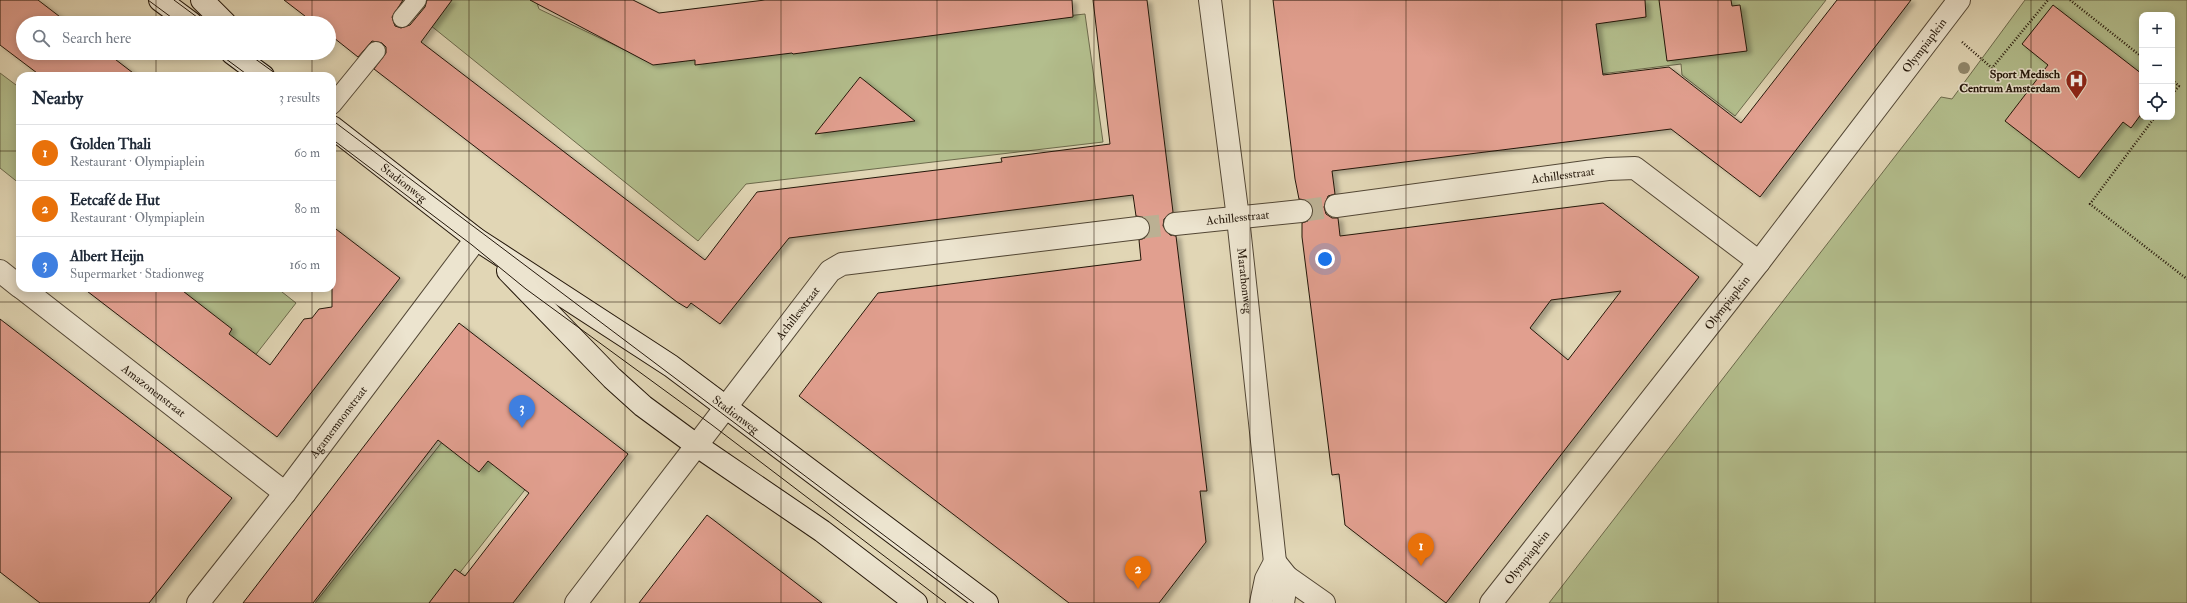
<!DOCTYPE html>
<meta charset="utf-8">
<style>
:root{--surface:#fff;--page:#f2f2f3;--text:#1f2937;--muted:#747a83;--line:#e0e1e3;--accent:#8f2418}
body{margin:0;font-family:"IM FELL Double Pica",serif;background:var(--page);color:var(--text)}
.controls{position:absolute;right:12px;top:12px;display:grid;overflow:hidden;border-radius:8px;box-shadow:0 2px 10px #0003}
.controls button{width:36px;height:36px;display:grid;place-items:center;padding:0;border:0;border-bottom:1px solid var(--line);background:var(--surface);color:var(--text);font:20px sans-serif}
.you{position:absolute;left:1325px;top:259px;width:14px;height:14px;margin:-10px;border:3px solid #fff;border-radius:50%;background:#1a73e8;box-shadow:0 0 0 6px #1a73e833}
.badge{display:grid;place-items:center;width:26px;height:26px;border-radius:50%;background:var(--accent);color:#fff;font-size:13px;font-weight:700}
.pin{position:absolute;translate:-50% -33px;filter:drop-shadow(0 1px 2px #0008)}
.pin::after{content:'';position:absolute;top:21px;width:14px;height:12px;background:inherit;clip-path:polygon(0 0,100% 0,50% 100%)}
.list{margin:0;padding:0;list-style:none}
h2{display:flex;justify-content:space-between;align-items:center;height:52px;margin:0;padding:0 16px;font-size:17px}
h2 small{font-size:13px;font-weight:400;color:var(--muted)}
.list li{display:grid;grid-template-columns:26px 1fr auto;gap:12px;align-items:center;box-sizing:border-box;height:56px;padding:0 16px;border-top:1px solid var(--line)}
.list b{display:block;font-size:15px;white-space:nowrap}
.list p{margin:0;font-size:13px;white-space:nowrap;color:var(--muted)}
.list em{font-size:13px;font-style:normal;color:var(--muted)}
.icon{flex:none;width:22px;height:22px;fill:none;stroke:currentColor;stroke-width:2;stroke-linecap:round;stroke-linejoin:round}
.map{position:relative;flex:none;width:2187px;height:603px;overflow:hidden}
.search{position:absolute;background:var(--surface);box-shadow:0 2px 10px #0003;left:16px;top:16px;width:320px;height:44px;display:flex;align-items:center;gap:10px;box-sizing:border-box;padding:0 14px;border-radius:22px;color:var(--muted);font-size:15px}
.panel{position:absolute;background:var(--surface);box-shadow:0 2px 10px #0003;left:16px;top:72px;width:320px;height:220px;border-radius:12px}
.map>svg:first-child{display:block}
</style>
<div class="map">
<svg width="2187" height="603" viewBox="0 0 2187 603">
<defs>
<filter id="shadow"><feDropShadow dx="4.5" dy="2.5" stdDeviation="2" flood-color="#0004"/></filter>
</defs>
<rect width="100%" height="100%" fill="#e1d6b5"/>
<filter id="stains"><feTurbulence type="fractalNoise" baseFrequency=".005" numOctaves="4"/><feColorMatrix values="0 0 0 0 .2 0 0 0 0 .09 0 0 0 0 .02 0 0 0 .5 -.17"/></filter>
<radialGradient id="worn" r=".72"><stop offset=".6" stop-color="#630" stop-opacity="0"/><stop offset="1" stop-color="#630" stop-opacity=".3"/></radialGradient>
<!-- green -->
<g fill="#b3be8d" stroke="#6c6a4c" fill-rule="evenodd">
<polygon points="399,0 536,0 539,9 648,61 1085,14 1103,142 746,184 698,241"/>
<polygon points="1634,0 1826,0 1735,116 1682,75 1681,64 1343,106"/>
<path d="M 2025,0 L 2187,0 L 2187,603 L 1549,603 L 1941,97 L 1952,99 ZM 2142,15 L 2172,15 L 2172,117 L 2142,117 Z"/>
<polygon points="0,73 20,88 20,184 0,168"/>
<polygon points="154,288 277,288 296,303 250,362"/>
<polygon points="457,423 531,482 436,603 315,603"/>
</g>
<!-- building -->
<g fill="#e19f8f" stroke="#24170a" fill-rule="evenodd" filter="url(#shadow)">
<polygon points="0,0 38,0 68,23 23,23 23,53 107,53 137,76 41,76 0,45"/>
<polygon points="284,0 403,0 392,17 395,26 401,28 410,25 425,7 427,0 452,0 421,42 705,260 757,192 1002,162 1001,158 1110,144 1093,0 1147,0 1173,212 1164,219 1163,226 1170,235 1176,236 1207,491 1200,491 1206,542 1159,603 1069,603 799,396 878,293 1141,260 1139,240 1145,238 1149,233 1150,226 1143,217 1136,216 1133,195 789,238 720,324 691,303 687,308 677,302 374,69 386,53 386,47 382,43 372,41 358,57 329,34 329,23 314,23"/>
<polygon points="530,0 633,0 659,13 765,0 1072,0 1073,17 793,54 792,53 695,65 695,60 653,65"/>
<path d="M 1273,0 L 1645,0 L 1646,17 L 1596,24 L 1603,75 L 1669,67 L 1741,123 L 1837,0 L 1911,0 L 1760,197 L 1671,129 L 1332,171 L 1335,194 L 1328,196 L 1324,207 L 1326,214 L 1332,218 L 1338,218 L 1340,236 L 1603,203 L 1699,277 L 1446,603 L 1345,525 L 1339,474 L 1332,475 L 1302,237 L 1302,223 L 1308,221 L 1312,216 L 1313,209 L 1306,200 L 1299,199 L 1295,179 ZM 1621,291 L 1568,360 L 1530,328 L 1551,300 Z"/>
<polygon points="1659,0 1731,0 1732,6 1740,5 1747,51 1667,61"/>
<polygon points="2053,5 2142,74 2142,113 2131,128 2123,122 2079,178 2005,121 2048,65 2022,44"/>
<polygon points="860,77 915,121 815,134"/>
<polygon points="332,226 400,278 277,437 83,288 179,288 232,329 229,334 270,365 304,319 312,318 319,309 332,307"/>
<polygon points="0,319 232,498 149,603 40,603 0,572"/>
<polygon points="459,323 628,454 513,603 429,603 455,569 465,576 529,493 488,461 479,472 438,440 313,603 243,603"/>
<polygon points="707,515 783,573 822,603 639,603"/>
</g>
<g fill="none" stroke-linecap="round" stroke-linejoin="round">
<!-- minor-tunnel -->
<g stroke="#bbb093" stroke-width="22" stroke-dasharray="22 11" stroke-linecap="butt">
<polyline points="1301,211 1336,206"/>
<polyline points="1138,228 1175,224"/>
</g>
<defs>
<g id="service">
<polyline points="402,18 417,0"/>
<polyline points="332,105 376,51"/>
</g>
<g id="minor">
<path id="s1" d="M 1336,206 L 1608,169 L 1635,168 L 1759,262"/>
<path id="s2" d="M 1175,224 L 1301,211"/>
<polyline points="0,271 20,287"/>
<path id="s3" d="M 22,288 L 285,493"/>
<polyline points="1287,577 1324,603"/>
<path id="s4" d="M 198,603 L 285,493 L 476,239"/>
<path id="s5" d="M 576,603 L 830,271 L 842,264 L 1138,228"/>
<path id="s6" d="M 1491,603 L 1759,262 L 1959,0"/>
</g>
<g id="tertiary">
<path id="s7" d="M 1210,0 L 1238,218 L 1275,562"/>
<polyline points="1275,562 1287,577 1283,603"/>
<polyline points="1261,603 1266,579 1275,562"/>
</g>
<g id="secondary">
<polyline points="160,0 191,23"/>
<polyline points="202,0 225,23"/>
<polyline points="232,53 263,76"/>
<path id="s8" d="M 332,127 L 476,239 L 671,366 L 987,603"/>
<polyline points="508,271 612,378 643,406 696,445 822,531 916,603"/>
</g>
</defs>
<!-- service casing -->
<use href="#service" stroke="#534735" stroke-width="20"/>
<!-- minor casing -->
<use href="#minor" stroke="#534735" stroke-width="24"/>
<!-- tertiary casing -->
<use href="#tertiary" stroke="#534735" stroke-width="24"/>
<!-- secondary casing -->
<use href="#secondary" stroke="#24170a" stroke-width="24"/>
<!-- path -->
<g stroke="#24170a" stroke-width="2.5" stroke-dasharray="1 2" stroke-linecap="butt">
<polyline points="2070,0 2142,57"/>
<polyline points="1962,42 1992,68 2048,0"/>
<polyline points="2172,80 2179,86 2172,94"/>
<polyline points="2155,117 2090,204 2187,279"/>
</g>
<!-- service -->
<use href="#service" stroke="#ece4cf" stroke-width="18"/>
<!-- minor -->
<use href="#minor" stroke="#ece4cf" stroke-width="22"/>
<!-- tertiary -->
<use href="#tertiary" stroke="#ece4cf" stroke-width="22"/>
<!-- secondary -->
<use href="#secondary" stroke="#ece4cf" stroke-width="22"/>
<!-- tram -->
<g stroke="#24170a" stroke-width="1">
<polyline points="148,0 179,23"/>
<polyline points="174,0 205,23"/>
<polyline points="218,53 249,76"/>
<polyline points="247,53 279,76"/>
<polyline points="332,120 974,603"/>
<polyline points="332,139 472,245 526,289 712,425 946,603"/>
</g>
</g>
<!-- trees -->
<circle fill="#91886c" cx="1964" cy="68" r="6"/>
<!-- grid -->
<path fill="none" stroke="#24170a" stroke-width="1" stroke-opacity="0.55" d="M 156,0 L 156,23M 312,0 L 312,23M 469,0 L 469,603M 625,0 L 625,603M 781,0 L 781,603M 937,0 L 937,603M 1094,0 L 1094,603M 1250,0 L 1250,603M 1406,0 L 1406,603M 1562,0 L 1562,603M 1718,0 L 1718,603M 1875,0 L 1875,603M 2031,0 L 2031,603M 156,53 L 156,76M 312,53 L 312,76M 0,151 L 20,151M 332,151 L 2187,151M 156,288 L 156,603M 312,288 L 312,603M 0,302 L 2187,302M 0,452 L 2187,452"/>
<!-- icons -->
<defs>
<symbol id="hospital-pin" viewBox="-11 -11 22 30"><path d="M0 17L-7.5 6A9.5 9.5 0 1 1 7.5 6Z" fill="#8f2418" stroke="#ece4cf"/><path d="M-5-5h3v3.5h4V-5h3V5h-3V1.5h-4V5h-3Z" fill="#fff"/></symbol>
</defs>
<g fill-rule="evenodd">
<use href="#hospital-pin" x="2064" y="68" width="25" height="34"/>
</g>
<g text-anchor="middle" stroke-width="3" stroke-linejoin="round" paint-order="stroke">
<!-- street labels -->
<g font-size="12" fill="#24170a" stroke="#ece4cf">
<text dy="4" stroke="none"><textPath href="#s6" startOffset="706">Olympiaplein</textPath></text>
<text dy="4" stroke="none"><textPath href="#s1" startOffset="229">Achillesstraat</textPath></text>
<text dy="4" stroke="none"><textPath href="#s8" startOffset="91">Stadionweg</textPath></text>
<text dy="4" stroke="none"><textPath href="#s2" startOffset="63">Achillesstraat</textPath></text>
<text dy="4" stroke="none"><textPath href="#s7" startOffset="283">Marathonweg</textPath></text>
<text dy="4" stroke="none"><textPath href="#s6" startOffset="382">Olympiaplein</textPath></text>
<text dy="4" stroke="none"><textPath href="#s5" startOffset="365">Achillesstraat</textPath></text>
<text dy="4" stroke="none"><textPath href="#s3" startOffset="167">Amazonenstraat</textPath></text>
<text dy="4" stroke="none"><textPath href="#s8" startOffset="496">Stadionweg</textPath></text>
<text dy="4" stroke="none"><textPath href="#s4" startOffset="229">Agamemnonstraat</textPath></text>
<text dy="4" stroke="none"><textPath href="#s6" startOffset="58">Olympiaplein</textPath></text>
</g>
<!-- poi labels -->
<g font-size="12" font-weight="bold" fill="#24170a" stroke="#ece4cf" text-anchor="end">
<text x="2060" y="78">Sport Medisch<tspan x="2060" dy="14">Centrum Amsterdam</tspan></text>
</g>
</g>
<rect width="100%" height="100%" filter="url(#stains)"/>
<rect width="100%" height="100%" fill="url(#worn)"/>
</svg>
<div class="controls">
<button>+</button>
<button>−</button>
<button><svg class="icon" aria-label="locate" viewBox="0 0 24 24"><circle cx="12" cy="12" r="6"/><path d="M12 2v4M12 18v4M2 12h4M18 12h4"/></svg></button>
</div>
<div class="you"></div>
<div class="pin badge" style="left:1421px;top:566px;background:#e8710a">1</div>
<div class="pin badge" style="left:1138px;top:589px;background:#e8710a">2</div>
<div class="pin badge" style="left:522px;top:428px;background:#3f7fe0">3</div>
<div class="search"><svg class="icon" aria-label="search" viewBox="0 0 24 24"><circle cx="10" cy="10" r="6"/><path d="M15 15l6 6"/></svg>Search here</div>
<section class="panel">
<h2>Nearby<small>3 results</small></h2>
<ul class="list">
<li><span class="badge" style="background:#e8710a">1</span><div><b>Golden Thali</b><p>Restaurant · Olympiaplein</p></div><em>60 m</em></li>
<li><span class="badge" style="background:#e8710a">2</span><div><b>Eetcafé de Hut</b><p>Restaurant · Olympiaplein</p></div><em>80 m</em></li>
<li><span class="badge" style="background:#3f7fe0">3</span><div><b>Albert Heijn</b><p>Supermarket · Stadionweg</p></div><em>160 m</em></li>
</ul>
</section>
</div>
